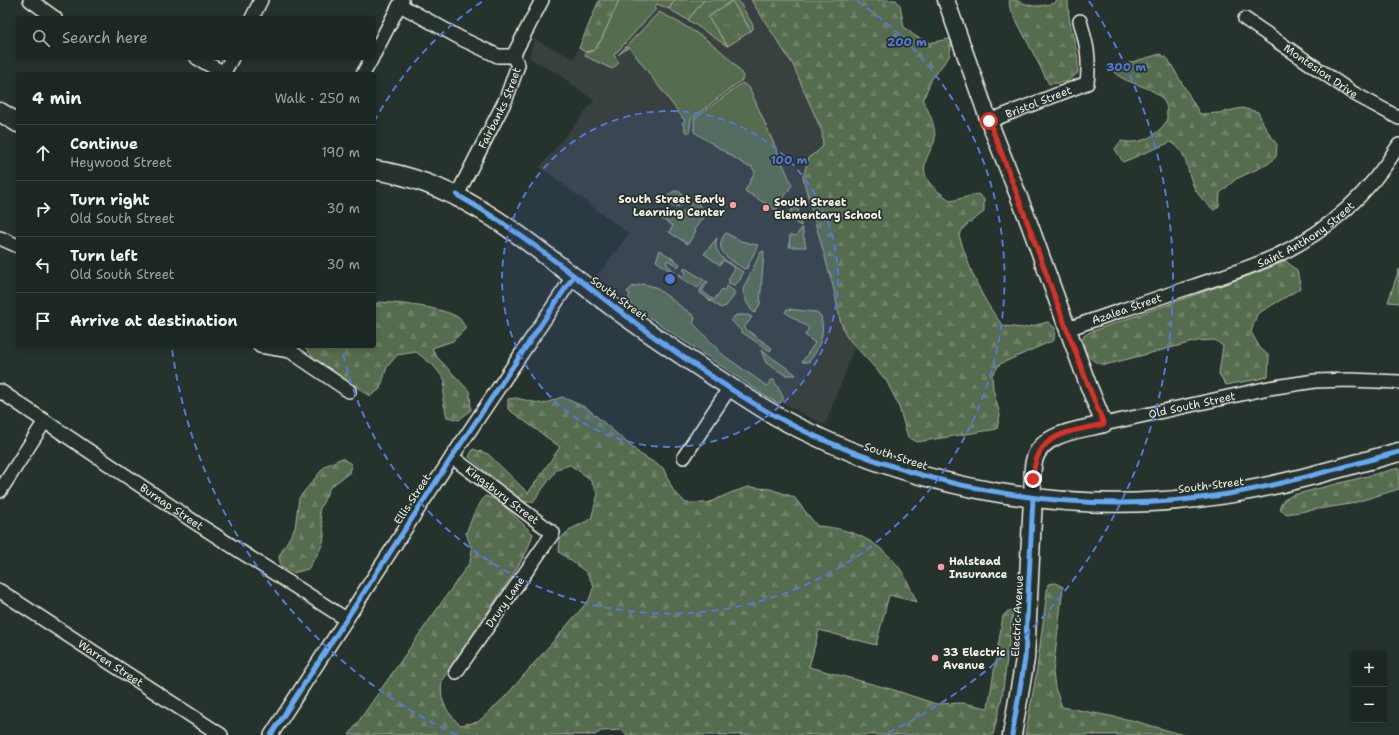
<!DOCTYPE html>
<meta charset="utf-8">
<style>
:root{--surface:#1c2622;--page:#252e2a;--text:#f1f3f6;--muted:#a0a5a5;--line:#3a4340}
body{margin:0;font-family:"Shantell Sans",sans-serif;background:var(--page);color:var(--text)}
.controls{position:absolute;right:12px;bottom:12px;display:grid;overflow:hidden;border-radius:4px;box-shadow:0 2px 6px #0003}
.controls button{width:36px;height:36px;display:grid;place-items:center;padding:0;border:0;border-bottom:1px solid var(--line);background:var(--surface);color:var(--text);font:20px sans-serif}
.stop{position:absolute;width:12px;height:12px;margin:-9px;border:3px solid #d93025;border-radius:50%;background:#fff}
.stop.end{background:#d93025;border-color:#fff;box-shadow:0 1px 4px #0008}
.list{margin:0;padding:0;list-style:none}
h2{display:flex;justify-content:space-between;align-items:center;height:52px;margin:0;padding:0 16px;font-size:17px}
h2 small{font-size:13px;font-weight:400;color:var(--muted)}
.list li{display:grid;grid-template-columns:26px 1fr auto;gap:12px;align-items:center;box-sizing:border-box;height:56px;padding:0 16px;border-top:1px solid var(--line)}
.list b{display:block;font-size:15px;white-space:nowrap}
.list p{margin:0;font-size:13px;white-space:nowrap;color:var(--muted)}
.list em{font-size:13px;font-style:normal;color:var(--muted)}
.icon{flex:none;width:22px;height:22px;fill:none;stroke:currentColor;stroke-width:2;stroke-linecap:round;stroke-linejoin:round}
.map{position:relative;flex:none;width:1399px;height:735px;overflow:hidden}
.search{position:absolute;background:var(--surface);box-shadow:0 2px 6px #0003;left:16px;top:16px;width:360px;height:44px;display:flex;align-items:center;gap:10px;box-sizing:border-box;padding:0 14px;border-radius:4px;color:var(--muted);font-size:15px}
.panel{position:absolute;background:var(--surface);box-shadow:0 2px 6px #0003;left:16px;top:72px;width:360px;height:276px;border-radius:4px}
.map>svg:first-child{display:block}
</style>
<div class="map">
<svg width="1399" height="735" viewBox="0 0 1399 735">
<defs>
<pattern id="forest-firs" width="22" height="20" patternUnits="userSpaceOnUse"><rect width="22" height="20" fill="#576c4f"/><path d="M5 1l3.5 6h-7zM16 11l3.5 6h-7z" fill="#708168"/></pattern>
<pattern id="park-tufts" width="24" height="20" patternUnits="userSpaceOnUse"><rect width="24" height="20" fill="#576c4f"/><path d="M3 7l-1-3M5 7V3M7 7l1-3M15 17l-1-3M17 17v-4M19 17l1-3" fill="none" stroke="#708168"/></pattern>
</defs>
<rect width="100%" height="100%" fill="#26332d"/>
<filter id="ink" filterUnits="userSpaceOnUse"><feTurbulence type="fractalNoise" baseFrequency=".025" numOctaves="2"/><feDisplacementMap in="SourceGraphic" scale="8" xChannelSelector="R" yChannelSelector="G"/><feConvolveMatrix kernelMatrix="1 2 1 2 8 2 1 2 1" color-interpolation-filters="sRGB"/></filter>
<g filter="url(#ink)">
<!-- built -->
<polygon fill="#374040" points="599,0 835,0 924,174 961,270 843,294 855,346 825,425 768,396 636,307 596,277 629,234 540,167 594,101 558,74 529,58 534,39 574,59"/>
<!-- grass -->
<g fill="#576c4f" stroke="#a6ae9c">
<polygon points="619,0 675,0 669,9 657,4 654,8 656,9 614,55 619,63 612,69 585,56 586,53 595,50 602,38"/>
<polygon points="704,0 738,0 753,25 753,29 751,31 732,1 708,17 728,46 727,46 688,20"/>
<path d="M 659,12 C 687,26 727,49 743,76 L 742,80 L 691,119 L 690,130 L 688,133 L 684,130 L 685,128 L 682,123 L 685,121 L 629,47 L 618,55 Z"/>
<polygon points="742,83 749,87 792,185 776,210 745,191 755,172 751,166 747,166 694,132 694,119"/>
<circle cx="676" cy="199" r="8"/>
<polygon points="694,202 699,204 699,206 707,211 694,230 696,231 688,244 669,232 673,226 662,219 665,216 683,212"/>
<polygon points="795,206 798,209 801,226 786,217"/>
<polygon points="802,228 806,247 789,247 790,235 796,236"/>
<path d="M 726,233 L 741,241 L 758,245 L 747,268 L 744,269 C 730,259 711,251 726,233 Z"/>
<path d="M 717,238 C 711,256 731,263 743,272 L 740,280 L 735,285 L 728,283 L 730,281 L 728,280 L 735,268 L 723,260 L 720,265 L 704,254 Z"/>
<polygon points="660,250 680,264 678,267 668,260 666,263 675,272 674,274 656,261"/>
<path d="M 764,251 L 760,304 L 755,313 C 749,310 743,295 743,289 L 761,252 Z"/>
<polygon points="685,268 704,280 698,288 679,277 679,274 683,276 686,272 683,270"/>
<polygon points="706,281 708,282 702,291 714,300 722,289 724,291 727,286 734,291 734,296 726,306 721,308 700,293 700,290"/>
<polygon points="643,284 655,287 694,316 695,319 693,323 723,355 767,386 771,380 774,380 783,397 783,400 779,404 767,397 631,305 629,297 630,294 627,292 632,287"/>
<path d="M 787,309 L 816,312 L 821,316 C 825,335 820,347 809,362 L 802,362 L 815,343 L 805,335 L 809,328 L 785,312 Z"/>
<polygon points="736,315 748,315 752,317 744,328 772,348 770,351 743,333 731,320"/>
<polygon points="761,350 794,373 796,375 785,375 766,363"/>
</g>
<!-- forest -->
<g fill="url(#forest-firs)" stroke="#a6ae9c">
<polygon points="599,0 619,0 602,38 595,50 585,52 579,48"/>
<path d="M 751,0 L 896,0 L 900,5 L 904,27 L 915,36 L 929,43 L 953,38 L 949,57 L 932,78 L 923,100 C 929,112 935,124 935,138 C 935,143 930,150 928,155 C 917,179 934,188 951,201 L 978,194 L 984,199 L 984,212 L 965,226 L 959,235 C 969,268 981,299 1003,326 L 1024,328 L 1048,322 L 1055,328 L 1054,340 L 1000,364 L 992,375 L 993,389 L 1000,415 L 997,429 L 917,442 L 908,437 L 898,404 L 886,380 L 846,336 L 840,320 L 833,286 L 805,186 L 803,177 L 809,157 L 817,152 L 823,146 L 822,132 L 793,65 Z"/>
<path d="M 1011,0 C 1017,0 1020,2 1026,4 C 1036,8 1045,5 1055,3 L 1056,0 L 1068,0 C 1067,25 1080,48 1078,73 L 1066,82 L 1049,84 L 1010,8 L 1009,1 Z"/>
<path d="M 1160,54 L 1168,59 L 1200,114 L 1219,113 L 1242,108 L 1258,112 L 1265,127 L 1277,145 L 1276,157 L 1268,164 L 1236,179 L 1220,193 L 1219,206 L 1214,210 C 1207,204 1200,198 1195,189 C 1186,173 1189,152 1171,142 L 1123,162 L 1115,149 L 1121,141 C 1141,145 1155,137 1167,121 C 1167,116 1167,109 1166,105 C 1158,85 1127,86 1114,72 L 1122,65 Z"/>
<path d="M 1286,261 L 1297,271 L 1301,288 L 1257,314 L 1251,332 L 1260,348 L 1269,356 L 1268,376 L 1259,379 L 1226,385 L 1219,374 L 1223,346 L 1215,340 L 1197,341 L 1105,365 C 1090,362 1087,355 1081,342 L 1084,336 L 1090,332 L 1245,277 Z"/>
<polygon points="1399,269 1399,303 1388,302"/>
<path d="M 379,302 C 397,303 444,307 459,318 C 461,320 464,325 466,328 L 453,341 L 432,348 L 437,357 L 470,392 L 471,410 L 459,420 L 447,417 L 443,400 L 445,380 L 433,365 L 416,352 L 397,355 L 387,367 L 380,389 L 370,396 L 314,358 L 304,346 L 322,346 L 333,351 L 338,346 L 374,346 L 374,305 Z"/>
<path d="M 562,397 L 587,408 L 640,454 L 663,468 L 673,490 L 686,503 L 708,503 L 730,493 L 748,487 L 770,489 L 794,497 L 817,526 C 850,528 877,540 898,566 C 906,576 911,590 917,602 L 889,595 L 876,645 L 819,630 L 809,667 L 894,690 L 936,704 L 963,703 L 988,708 L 1003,616 L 1008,611 L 1013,612 L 1002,697 L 993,735 L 627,735 L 621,730 L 601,731 L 595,735 L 349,735 L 470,562 L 472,550 L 466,533 L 475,511 L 485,496 L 498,500 L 533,534 L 527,551 L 512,576 L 442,680 C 439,701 446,711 460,725 L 478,722 L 505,697 L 589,600 L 594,586 L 586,572 L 559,552 L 560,539 L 569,530 L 591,519 L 598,494 L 589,478 L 570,465 L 557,469 L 533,502 L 521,502 L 469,457 L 473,449 L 488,454 L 528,493 L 560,447 L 508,409 L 508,399 L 516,398 L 543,404 Z"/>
<path d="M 342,458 L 351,464 L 349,473 L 330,487 L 319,511 C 328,543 325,541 308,569 L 293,573 L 281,567 L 279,556 L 295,528 L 299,498 L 325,466 Z"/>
<polygon points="1399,468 1399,489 1350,504 1287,514 1281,511 1280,506 1284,500 1293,495"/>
<polygon points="1055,583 1063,587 1053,672 1055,688 1062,707 1131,720 1184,735 1025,735 1036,676 1048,584"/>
</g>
<!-- park -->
<g fill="url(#park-tufts)" stroke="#a6ae9c">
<polygon points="675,0 704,0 688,20 669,9"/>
<polygon points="732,1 751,31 728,46 708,17"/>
</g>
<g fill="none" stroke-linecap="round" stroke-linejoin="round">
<defs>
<g id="minor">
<polyline points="30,0 55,18"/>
<polyline points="400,5 462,39 498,56 513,56"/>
<polyline points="252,18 261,0"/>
<path id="s1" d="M 1245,19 L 1353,93 L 1399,118"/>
<polyline points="374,54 402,0"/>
<polyline points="197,58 224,73"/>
<polyline points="223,74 232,58"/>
<polyline points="363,74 372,58"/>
<path id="s2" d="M 989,121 L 1087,83 C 1090,58 1087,45 1080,21"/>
<path id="s3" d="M 457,195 L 506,99 L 518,65 L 513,56 L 542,0"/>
<polyline points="0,238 18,246"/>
<path id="s4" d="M 1067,329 C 1109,315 1151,300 1194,286 C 1223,276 1254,267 1282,253 C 1331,229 1370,192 1399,145"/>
<polyline points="260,346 290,351 349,391"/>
<path id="s5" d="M 0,391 L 196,523 L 346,619"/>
<path id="s6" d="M 1104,424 L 1269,388 L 1315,381 L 1350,380 L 1399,382"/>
<path id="s7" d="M 452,457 L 553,533 L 456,672"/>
<polyline points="684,457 730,387"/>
<polyline points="0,491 45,421"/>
<path id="s8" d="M 0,591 L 221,735"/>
<polyline points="271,735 452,457 573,277"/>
</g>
<path id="tertiary" d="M 946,0 L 989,121 L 1026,215 L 1087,382 L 1104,424 C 1081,430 1041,432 1034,461 C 1031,473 1033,486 1033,498"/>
<g id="secondary">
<polyline points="0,112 18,123"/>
<path d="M 374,170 C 468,183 536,250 610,305 C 641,328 674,350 707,372 C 738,392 769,414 803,430 C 923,489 1063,514 1196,498 C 1265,491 1332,470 1399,452"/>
<polyline points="1012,735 1025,659 1033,498"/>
</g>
</defs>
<!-- minor casing -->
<use href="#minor" stroke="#f4f1e8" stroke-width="16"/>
<!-- tertiary casing -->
<use href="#tertiary" stroke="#f4f1e8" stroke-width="19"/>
<!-- secondary casing -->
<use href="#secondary" stroke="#f4f1e8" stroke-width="21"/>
<!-- minor -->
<use href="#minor" stroke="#26332d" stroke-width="13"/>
<!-- tertiary -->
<use href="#tertiary" stroke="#26332d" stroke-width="16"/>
<!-- secondary -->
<use href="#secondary" stroke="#26332d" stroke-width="18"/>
<defs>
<g id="cycleway">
<path d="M 457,195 C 531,236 597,297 667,346 C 711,376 756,408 804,431 C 933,492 1086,518 1228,494 C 1286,484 1342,467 1399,452"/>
<polyline points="271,735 452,457 573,277"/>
<polyline points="1012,735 1025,659 1033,498"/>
</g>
</defs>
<!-- cycleway casing -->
<use href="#cycleway" stroke="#26332d" stroke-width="8"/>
<!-- cycleway -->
<use href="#cycleway" stroke="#66a8f1" stroke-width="5"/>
</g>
</g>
<g fill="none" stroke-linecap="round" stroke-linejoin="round" filter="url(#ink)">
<!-- route -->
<path stroke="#d93025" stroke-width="5" d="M 989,121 C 1029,221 1062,324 1104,424 C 1067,433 1035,432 1033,479"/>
</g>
<!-- distance rings -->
<circle cx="670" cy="279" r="168" fill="#5377dc" fill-opacity=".12"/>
<g fill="none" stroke="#5377dc" stroke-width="2" stroke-dasharray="7 5">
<circle cx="670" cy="279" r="168"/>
<path d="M374 122A335 335 0 0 1 483 1M857 1A335 335 0 1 1 342 349"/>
<path d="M457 735A503 503 0 0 1 172 349M1089 1A503 503 0 0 1 883 735"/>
</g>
<!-- markers -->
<g fill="#ff9aa2" stroke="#26332d" stroke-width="1.5">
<circle cx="733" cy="205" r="4"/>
<circle cx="766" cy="208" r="4"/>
<circle cx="941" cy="567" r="4"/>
<circle cx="935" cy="658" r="4"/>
</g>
<g text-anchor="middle" stroke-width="3.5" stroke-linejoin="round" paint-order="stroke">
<!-- street labels -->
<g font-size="11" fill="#f4f1e8" stroke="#26332d">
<text dy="4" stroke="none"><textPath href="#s1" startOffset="92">Montesion Drive</textPath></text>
<text dy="4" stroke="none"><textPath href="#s2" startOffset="53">Bristol Street</textPath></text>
<text dy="4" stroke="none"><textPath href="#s3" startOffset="97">Fairbanks Street</textPath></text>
<text dy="4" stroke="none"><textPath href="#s4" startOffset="258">Saint Anthony Street</textPath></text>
<text transform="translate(619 298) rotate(36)" y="4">South Street</text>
<text dy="4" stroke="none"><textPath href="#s4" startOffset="63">Azalea Street</textPath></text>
<text dy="4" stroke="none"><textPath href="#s6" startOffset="90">Old South Street</textPath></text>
<text transform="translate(896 456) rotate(18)" y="4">South Street</text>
<text transform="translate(1211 485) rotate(-7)" y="4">South Street</text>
<text dy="4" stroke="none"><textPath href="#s7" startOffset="63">Kingsbury Street</textPath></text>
<text transform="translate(412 499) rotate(-57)" y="4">Ellis Street</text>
<text dy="4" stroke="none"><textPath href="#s5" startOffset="207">Burnap Street</textPath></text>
<text transform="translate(505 602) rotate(-55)" y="4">Drury Lane</text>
<text transform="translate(1017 616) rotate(-87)" y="4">Electric Avenue</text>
<text dy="4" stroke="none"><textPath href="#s8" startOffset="132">Warren Street</textPath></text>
</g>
<!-- poi labels -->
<g font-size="11" font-weight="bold" fill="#f4f1e8" stroke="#26332d" text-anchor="start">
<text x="725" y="203" text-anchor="end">South Street Early<tspan x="725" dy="13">Learning Center</tspan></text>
<text x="774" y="206">South Street<tspan x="774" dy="13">Elementary School</tspan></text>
<text x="949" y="565">Halstead<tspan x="949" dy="13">Insurance</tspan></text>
<text x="943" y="656">33 Electric<tspan x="943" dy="13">Avenue</tspan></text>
</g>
</g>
<circle cx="670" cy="279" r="6" fill="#5377dc" stroke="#26332d" stroke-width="2"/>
<g font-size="12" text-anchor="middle" font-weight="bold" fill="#5377dc" stroke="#26332d" stroke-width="3.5" stroke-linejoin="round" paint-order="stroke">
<text x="907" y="46">200 m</text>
<text x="1126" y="71">300 m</text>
<text x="789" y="164">100 m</text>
</g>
</svg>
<div class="controls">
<button>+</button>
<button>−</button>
</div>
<div class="stop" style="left:989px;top:121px"></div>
<div class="stop end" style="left:1033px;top:479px"></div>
<div class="search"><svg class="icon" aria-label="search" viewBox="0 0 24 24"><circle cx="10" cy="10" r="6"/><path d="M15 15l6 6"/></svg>Search here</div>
<section class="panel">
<h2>4 min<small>Walk · 250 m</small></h2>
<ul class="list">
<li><svg class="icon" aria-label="ahead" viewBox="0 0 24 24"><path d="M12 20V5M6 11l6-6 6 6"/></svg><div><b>Continue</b><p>Heywood Street</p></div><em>190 m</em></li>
<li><svg class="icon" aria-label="right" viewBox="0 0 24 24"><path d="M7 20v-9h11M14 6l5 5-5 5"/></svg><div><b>Turn right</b><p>Old South Street</p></div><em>30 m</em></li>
<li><svg class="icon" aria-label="left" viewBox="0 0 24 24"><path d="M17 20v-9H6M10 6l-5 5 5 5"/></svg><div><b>Turn left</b><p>Old South Street</p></div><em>30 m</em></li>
<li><svg class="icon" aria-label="arrive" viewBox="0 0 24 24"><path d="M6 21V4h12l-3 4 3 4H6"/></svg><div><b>Arrive at destination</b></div></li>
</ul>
</section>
</div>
